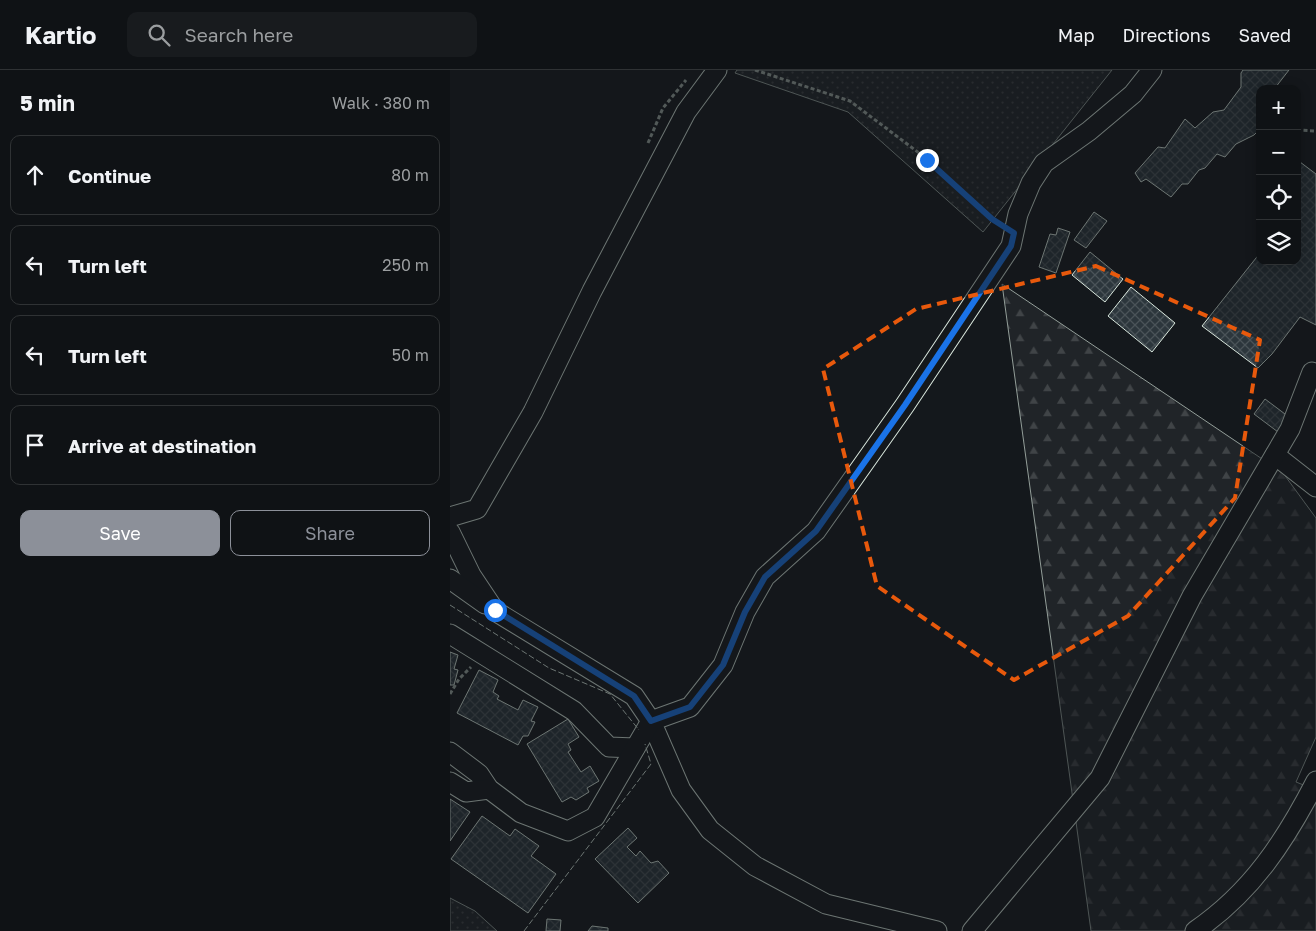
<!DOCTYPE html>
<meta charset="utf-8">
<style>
:root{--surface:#0f1215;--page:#181b1e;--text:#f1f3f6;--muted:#9b9ea0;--line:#2f3234;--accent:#8c9099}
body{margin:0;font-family:"Golos Text",sans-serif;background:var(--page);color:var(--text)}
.controls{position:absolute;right:15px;top:15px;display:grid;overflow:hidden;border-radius:10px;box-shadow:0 2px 12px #0003}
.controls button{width:45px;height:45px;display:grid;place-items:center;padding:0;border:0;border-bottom:1px solid var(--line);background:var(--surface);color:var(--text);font:25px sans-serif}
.stop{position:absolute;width:15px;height:15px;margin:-11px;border:4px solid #1a73e8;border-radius:50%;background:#fff}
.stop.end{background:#1a73e8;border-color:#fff;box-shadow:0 1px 5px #0008}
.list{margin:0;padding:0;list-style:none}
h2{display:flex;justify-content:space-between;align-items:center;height:65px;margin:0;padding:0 20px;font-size:21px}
h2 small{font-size:16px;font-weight:400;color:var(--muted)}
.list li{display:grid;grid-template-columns:32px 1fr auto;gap:15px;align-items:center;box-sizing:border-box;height:80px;margin:0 10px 10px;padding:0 10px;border:1px solid var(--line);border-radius:10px}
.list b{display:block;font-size:19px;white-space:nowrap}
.list em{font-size:16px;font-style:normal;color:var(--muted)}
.actions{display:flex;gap:10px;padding:15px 20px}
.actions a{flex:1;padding:11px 0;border:1px solid var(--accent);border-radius:10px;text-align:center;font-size:18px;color:var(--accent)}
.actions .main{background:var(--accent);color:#fff}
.icon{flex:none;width:28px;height:28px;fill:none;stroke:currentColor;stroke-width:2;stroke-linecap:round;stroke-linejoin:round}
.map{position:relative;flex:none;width:866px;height:861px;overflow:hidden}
header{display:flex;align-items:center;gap:30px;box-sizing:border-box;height:70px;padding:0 25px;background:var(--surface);border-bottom:1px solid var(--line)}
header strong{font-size:24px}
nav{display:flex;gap:28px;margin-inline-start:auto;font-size:18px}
.search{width:350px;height:45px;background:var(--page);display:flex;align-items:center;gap:12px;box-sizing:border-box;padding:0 18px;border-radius:10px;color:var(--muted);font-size:19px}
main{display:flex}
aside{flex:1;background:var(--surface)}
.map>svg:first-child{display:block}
</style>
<header>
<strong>Kartio</strong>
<div class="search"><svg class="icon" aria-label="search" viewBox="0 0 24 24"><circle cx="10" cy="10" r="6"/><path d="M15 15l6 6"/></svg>Search here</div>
<nav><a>Map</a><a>Directions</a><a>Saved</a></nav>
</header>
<main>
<aside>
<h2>5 min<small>Walk · 380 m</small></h2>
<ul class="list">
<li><svg class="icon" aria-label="ahead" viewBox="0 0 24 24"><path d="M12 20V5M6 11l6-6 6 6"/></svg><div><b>Continue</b></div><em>80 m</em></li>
<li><svg class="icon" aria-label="left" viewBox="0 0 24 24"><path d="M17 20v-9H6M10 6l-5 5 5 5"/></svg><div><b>Turn left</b></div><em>250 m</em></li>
<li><svg class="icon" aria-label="left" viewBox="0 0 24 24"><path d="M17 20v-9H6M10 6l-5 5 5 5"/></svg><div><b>Turn left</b></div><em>50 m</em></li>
<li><svg class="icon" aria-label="arrive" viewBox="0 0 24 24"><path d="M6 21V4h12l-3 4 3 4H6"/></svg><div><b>Arrive at destination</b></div></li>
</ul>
<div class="actions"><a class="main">Save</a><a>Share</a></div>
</aside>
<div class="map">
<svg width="866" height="861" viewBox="0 0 866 861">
<defs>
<pattern id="grass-dots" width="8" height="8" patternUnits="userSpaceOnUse" patternTransform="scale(1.25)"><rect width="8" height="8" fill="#202428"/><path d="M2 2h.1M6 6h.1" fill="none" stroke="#404447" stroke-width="1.8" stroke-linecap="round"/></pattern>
<pattern id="forest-firs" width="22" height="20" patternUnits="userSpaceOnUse" patternTransform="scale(1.25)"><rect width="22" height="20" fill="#202428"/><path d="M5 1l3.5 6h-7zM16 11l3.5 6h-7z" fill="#404447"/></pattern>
<pattern id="building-cross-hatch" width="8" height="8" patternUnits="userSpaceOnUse" patternTransform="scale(1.25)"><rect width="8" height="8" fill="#2c363c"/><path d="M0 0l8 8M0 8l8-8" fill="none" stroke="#4a5358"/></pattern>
</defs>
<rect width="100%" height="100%" fill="#14181c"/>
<!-- grass -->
<g fill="url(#grass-dots)" stroke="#939e99">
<polygon points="287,0 662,0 533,162 398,42 285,3"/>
<polygon points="0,828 25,841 47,861 0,861"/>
</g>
<!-- forest -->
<polygon fill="url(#forest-firs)" stroke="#939e99" points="552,214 833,403 866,448 866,667 846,712 866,720 866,861 641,861"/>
<!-- building -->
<g fill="url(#building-cross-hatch)" stroke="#d8e6dc">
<polygon points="793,0 839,0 825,18 827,19 810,19 810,59 804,65 786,74 775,87 767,84 755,98 749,100 738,114 732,114 721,127 696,109 691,112 685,103 708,77 715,78 735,49 745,58 763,42 774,40 791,17 791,3"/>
<polygon points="850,92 866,104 866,255 850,247 822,284 808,298 752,256 810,183 810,191 847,191 847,95"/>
<polygon points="644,142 657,151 636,178 624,170"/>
<polygon points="608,158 620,162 606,203 589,197 600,164 606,165"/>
<polygon points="640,182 673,209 655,232 622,205"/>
<polygon points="681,217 725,253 702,282 658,246"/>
<polygon points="815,329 839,347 828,362 804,344"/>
<polygon points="0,582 8,585 4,599 8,600 4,615 0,615"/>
<polygon points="29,600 48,610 43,622 49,626 47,629 68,640 73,630 88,637 81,651 85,652 78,666 73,666 68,675 7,643"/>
<polygon points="118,649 129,667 118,674 121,680 118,682 131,702 140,696 149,711 137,718 139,722 126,730 121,727 112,732 77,674"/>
<polygon points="0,729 20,742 0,771"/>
<polygon points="32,746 60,766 65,759 89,776 81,786 106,804 78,843 1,789"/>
<polygon points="178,758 187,768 177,777 186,786 190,781 201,793 208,791 219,803 188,833 145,789"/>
<polygon points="97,849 111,850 110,861 96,861"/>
<polygon points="142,856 158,858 158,861 138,861"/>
</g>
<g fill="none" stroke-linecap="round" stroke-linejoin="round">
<defs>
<g id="minor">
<polyline points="825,385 866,417"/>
<polyline points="0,447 27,439 83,342 142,221 236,42 267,0"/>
<polyline points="0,462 21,505 45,541 184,626 201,651 231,720 260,760 305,796 376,834 487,861"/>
<polyline points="0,509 35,534"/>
<polyline points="0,564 124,641 159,677 185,678"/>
<polyline points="0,682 29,704 39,719 71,743 118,761 145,747 201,651 240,637 273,595 295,542 315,507 366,461 455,335 561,176 568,144 581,113 594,93 639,61 683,24 702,0"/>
<polyline points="0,712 16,722 39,719"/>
<polyline points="522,861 650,708 742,526 840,359 862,302"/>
<path d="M 745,861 C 802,822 835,771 866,711"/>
</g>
</defs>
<!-- minor casing -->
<use href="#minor" stroke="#d8e6dc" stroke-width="21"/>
<!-- path -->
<g stroke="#9da8a2" stroke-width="3" stroke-dasharray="4 2.5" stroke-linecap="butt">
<polyline points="305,0 400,31 477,89 548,153"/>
<polyline points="847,60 866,61"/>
<polyline points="198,73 213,38 236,10"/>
<polyline points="0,624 9,609 21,597"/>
</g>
<!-- minor -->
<use href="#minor" stroke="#14181c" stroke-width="19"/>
<!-- fence -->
<g stroke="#d8e6dc" stroke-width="1" stroke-dasharray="6 2.5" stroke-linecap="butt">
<polyline points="0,535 99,598 160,624 189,660"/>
<polyline points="74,861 201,694 195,674"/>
</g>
</g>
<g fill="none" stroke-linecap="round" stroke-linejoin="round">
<!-- route -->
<polyline stroke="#1a73e8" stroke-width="6" points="45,540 184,626 201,651 240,637 273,595 295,542 315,507 366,461 455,335 561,176 564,163 542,149 477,90"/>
</g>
<!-- marked area -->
<path d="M0 0H866V861H0ZM 646,196 L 810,270 L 785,428 L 678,546 L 564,610 L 427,516 L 373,299 L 466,239 Z" fill="#14181c" fill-opacity=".55" fill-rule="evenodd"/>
<path fill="none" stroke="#e8590c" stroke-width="4" stroke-dasharray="10 6" stroke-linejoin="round" d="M 646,196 L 810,270 L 785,428 L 678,546 L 564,610 L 427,516 L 373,299 L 466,239 Z"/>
</svg>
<div class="controls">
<button>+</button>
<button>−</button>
<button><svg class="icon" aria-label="locate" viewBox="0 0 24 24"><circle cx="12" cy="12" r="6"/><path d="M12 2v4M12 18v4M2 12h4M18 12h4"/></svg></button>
<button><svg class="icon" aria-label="layers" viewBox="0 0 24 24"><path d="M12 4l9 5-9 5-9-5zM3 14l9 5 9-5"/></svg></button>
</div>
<div class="stop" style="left:45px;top:540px"></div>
<div class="stop end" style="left:477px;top:90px"></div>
</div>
</main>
